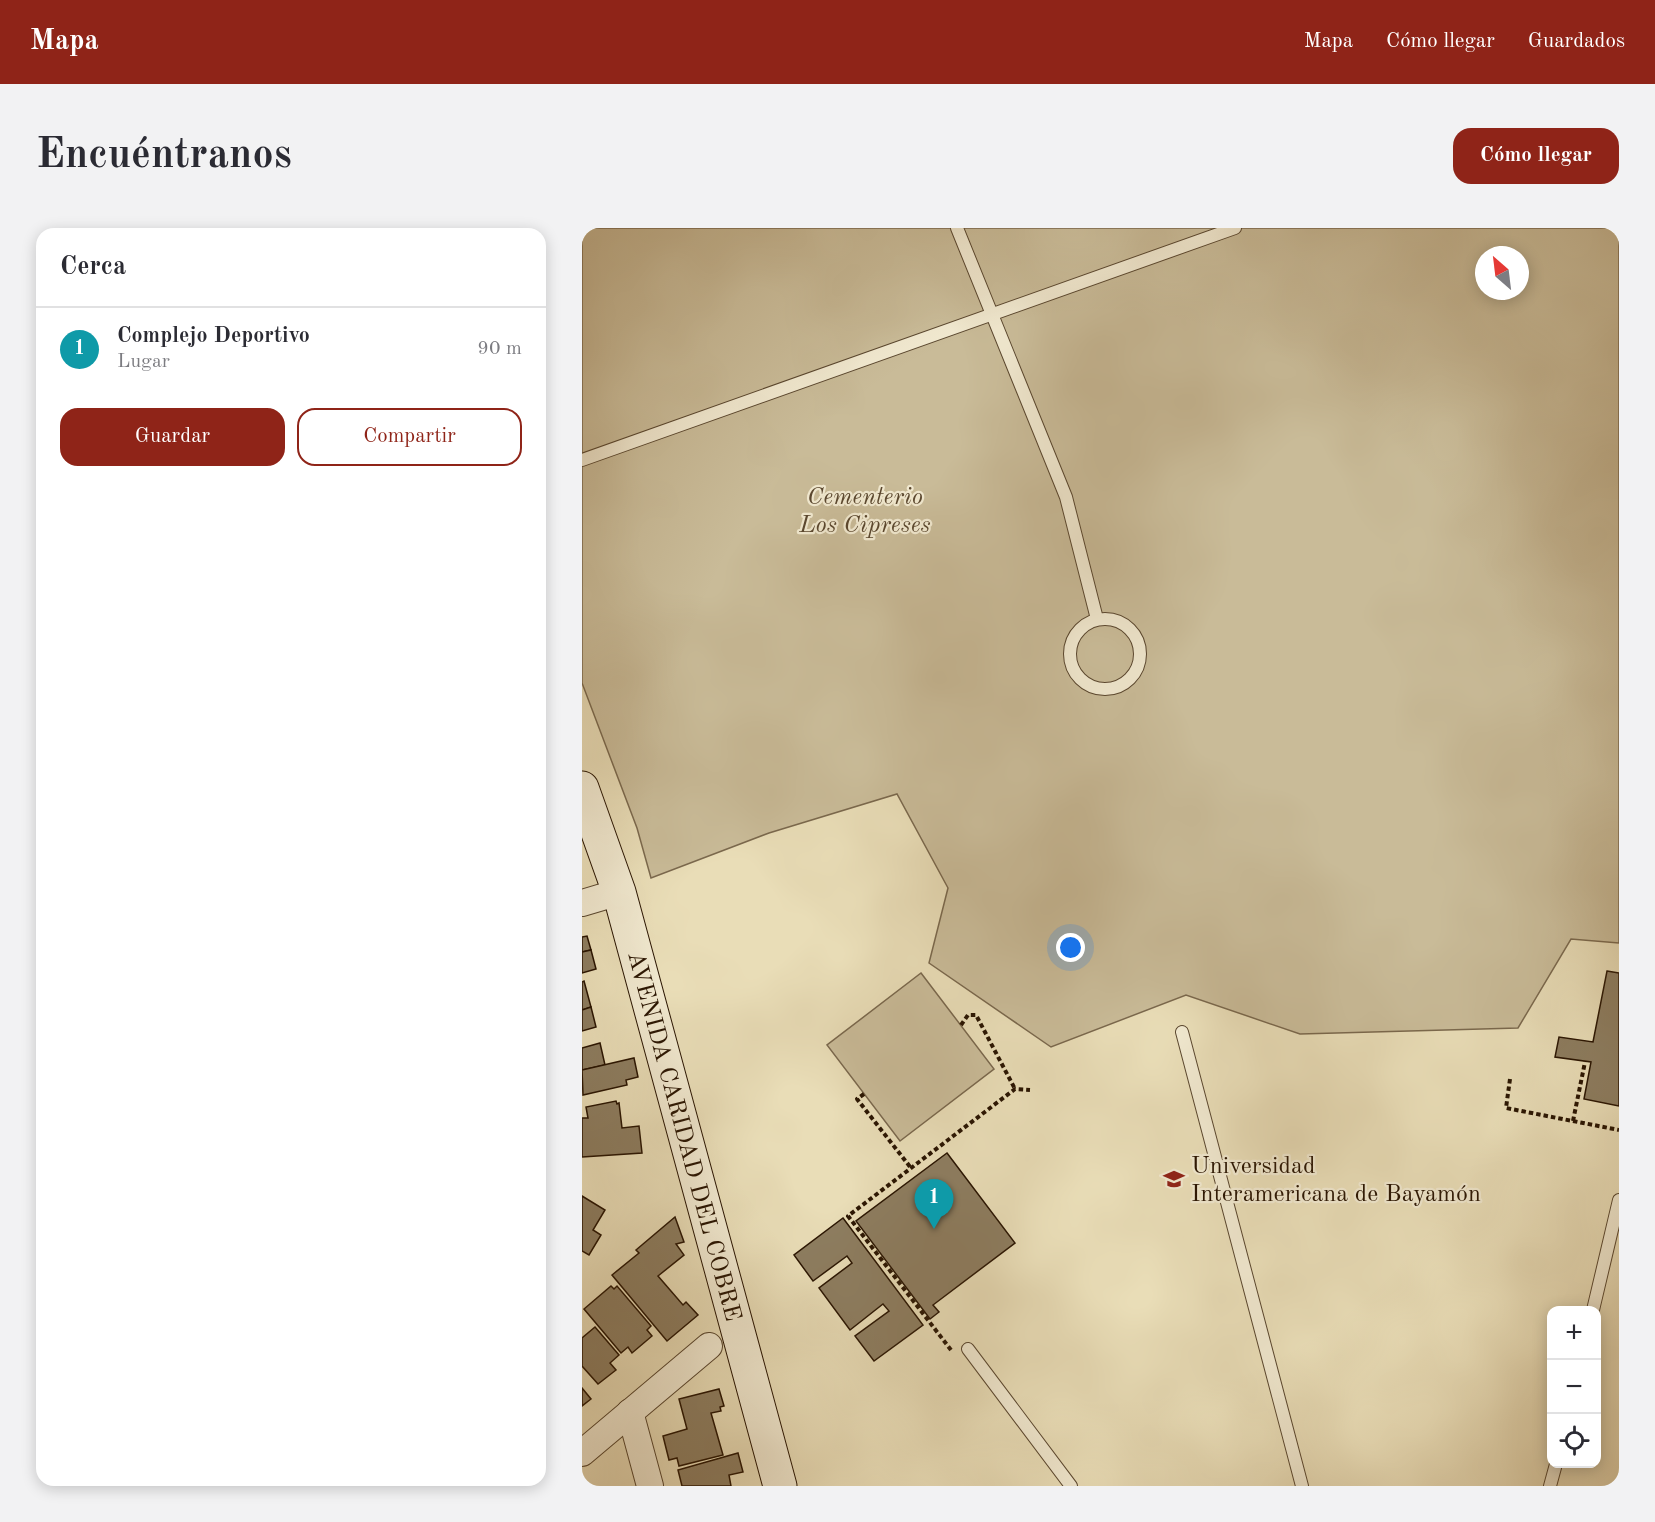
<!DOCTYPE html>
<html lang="es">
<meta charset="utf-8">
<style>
:root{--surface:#fff;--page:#f2f2f3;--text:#2b2b33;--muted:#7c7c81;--line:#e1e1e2;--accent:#8f2418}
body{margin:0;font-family:"Old Standard TT",serif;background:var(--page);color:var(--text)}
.controls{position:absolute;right:18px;bottom:18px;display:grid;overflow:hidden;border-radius:12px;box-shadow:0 3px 15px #0003}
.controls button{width:54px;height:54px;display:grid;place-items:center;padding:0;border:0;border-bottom:2px solid var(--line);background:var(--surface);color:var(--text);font:30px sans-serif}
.compass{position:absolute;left:893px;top:18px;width:54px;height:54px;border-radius:50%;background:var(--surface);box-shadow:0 3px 15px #0003;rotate:332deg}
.you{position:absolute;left:489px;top:720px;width:21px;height:21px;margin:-15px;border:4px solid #fff;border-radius:50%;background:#1a73e8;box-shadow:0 0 0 9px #1a73e833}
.badge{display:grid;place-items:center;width:39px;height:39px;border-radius:50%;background:var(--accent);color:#fff;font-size:20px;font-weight:700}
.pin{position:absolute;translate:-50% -50px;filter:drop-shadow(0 2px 3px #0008)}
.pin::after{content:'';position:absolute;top:32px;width:21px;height:18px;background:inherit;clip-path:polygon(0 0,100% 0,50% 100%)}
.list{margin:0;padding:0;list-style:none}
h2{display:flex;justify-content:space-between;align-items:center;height:78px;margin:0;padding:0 24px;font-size:26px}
h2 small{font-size:20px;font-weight:400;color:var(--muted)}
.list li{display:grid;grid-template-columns:39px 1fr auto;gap:18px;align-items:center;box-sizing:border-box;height:84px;padding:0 24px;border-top:2px solid var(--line)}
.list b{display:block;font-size:22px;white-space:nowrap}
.list p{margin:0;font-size:20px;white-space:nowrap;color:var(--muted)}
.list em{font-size:20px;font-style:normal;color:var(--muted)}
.actions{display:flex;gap:12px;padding:18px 24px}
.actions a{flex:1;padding:14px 0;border:2px solid var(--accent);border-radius:18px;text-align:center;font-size:21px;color:var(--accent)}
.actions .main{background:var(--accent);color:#fff}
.icon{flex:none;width:33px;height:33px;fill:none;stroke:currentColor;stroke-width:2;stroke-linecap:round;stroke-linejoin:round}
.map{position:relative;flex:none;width:1037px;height:1258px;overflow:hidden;border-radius:18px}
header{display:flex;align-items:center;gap:36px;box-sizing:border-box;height:84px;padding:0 30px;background:var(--accent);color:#fff}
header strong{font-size:28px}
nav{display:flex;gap:33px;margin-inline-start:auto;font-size:21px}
.intro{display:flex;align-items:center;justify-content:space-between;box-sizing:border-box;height:144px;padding:0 36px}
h1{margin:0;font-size:42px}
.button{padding:15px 27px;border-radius:18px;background:var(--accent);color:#fff;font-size:21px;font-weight:700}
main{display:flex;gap:36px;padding:0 36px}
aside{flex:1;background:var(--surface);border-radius:18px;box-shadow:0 3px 15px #0003}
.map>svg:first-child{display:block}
</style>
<header>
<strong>Mapa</strong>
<nav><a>Mapa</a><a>Cómo llegar</a><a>Guardados</a></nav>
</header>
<div class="intro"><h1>Encuéntranos</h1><a class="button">Cómo llegar</a></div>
<main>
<aside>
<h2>Cerca<small></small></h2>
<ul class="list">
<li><span class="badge" style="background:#0f9aa8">1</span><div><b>Complejo Deportivo</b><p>Lugar</p></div><em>90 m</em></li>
</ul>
<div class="actions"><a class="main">Guardar</a><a>Compartir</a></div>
</aside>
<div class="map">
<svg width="1037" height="1258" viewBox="0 0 1037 1258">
<rect width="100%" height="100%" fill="#e9ddb7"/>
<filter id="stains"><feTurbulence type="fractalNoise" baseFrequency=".00333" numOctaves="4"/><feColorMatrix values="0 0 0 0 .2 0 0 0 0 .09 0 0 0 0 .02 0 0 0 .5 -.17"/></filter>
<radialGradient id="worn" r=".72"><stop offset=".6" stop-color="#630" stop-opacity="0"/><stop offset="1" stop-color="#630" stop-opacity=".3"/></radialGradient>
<!-- green -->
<g fill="#c9bb98" stroke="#7a684d" stroke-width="1.5" fill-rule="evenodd">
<path d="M 0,0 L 1037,0 L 1037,715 L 989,711 L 936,800 L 718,806 L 604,767 L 469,819 L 347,735 L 366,660 L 315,566 L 187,605 L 69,650 L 55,600 L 0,455 ZM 902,27 L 938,27 L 938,63 L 902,63 Z"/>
<polygon points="339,745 412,841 318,913 245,817"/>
</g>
<!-- building -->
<g fill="#8d7d60" stroke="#2a1502" stroke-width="1.5">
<polygon points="5,708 9,722 0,724 0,709"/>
<polygon points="9,722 14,741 0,745 0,724"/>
<polygon points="1025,743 1037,745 1037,878 1002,871 1009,834 973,829 977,809 1011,814"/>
<polygon points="2,753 9,779 0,782 0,754"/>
<polygon points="9,779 14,799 0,803 0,782"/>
<polygon points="18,815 23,837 0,842 0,820"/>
<polygon points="52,830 56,849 44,852 45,857 1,867 0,842"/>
<polygon points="34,873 35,876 37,875 40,900 57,898 60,925 0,929 0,890 6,890 4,879"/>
<polygon points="365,925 433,1015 351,1077 357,1084 348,1091 274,993"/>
<polygon points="0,968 23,982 11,1002 19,1007 7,1027 0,1023"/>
<polygon points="93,989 102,1014 94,1016 102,1027 76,1048 101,1077 104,1074 116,1087 85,1113 30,1047 57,1025 54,1022"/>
<polygon points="261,990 341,1097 292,1133 273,1108 307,1083 301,1076 268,1102 237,1060 270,1035 265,1028 231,1053 212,1027"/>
<polygon points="29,1058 32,1061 35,1058 69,1098 65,1102 70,1108 50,1125 46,1119 39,1125 2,1081"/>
<polygon points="13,1099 37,1127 28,1135 34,1142 16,1156 0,1138 0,1110"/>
<polygon points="0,1160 9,1171 0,1178"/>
<polygon points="137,1161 142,1178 138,1179 139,1183 129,1185 141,1227 97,1238 95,1230 87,1232 81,1208 105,1201 97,1171"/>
<polygon points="156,1225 161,1244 147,1247 149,1258 100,1258 96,1242"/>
</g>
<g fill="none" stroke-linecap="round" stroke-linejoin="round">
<defs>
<g id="lane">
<polyline points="375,0 484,269 515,391"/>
<polyline points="0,232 653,0"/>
<circle cx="523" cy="426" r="35"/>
<polyline points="600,804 720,1258"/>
<polyline points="1011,1082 1037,972"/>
<polyline points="386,1121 489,1258"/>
<polyline points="968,1258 974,1236"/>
</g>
<g id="street">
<polyline points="0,675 37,664"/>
<polyline points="48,1184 68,1258"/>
<polyline points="0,1225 127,1118"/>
</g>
<polyline id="secondary" points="0,560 37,664 198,1258"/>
</defs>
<!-- lane casing -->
<use href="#lane" stroke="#5a472f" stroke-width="14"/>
<!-- street casing -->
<use href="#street" stroke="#5a472f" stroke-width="28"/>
<!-- secondary casing -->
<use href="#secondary" stroke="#2a1502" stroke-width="35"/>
<!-- path -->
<g stroke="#2a1502" stroke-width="4" stroke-dasharray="4.5 3" stroke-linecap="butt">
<polyline points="379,797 386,787 394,787 433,861"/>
<polyline points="928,851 924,880 1037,902"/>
<polyline points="282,866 275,871 329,940"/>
<polyline points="991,893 1003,834"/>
<polyline points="369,1122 266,988 433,861 448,862"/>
</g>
<!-- lane -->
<use href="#lane" stroke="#f1e9d0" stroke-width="12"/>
<!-- street -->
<use href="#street" stroke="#f1e9d0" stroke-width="26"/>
<!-- secondary -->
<use href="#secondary" stroke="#f1e9d0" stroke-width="33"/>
</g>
<!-- icons -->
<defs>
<symbol id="university-bare" viewBox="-9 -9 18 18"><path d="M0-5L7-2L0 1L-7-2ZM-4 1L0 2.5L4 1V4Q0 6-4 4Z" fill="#8f2418" stroke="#f1e9d0" stroke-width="2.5" paint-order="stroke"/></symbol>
</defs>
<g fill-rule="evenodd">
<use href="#university-bare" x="577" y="936" width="30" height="30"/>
</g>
<g text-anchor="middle" stroke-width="4.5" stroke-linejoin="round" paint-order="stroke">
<!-- park labels -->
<g font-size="24" font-style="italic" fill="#5a472f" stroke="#f1e9d0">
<text x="283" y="276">Cementerio<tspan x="283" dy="28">Los Cipreses</tspan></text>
</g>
<!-- street labels -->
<g font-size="24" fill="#2a1502" stroke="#f1e9d0">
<text transform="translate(103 908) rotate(75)" y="8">AVENIDA CARIDAD DEL COBRE</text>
</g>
<!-- poi labels -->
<g font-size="24" fill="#2a1502" stroke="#f1e9d0" text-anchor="start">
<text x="609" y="945">Universidad<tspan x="609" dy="28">Interamericana de Bayamón</tspan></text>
</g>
</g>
<rect width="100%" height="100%" filter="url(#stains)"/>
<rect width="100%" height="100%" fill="url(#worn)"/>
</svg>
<div class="controls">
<button>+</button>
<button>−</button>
<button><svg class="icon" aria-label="locate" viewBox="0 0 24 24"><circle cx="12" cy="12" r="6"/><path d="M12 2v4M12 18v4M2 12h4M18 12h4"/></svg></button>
</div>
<svg class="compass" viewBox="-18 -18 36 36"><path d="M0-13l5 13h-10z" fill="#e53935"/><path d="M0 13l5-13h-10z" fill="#7c7c81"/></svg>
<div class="you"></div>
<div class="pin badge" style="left:352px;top:1001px;background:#0f9aa8">1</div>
</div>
</main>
